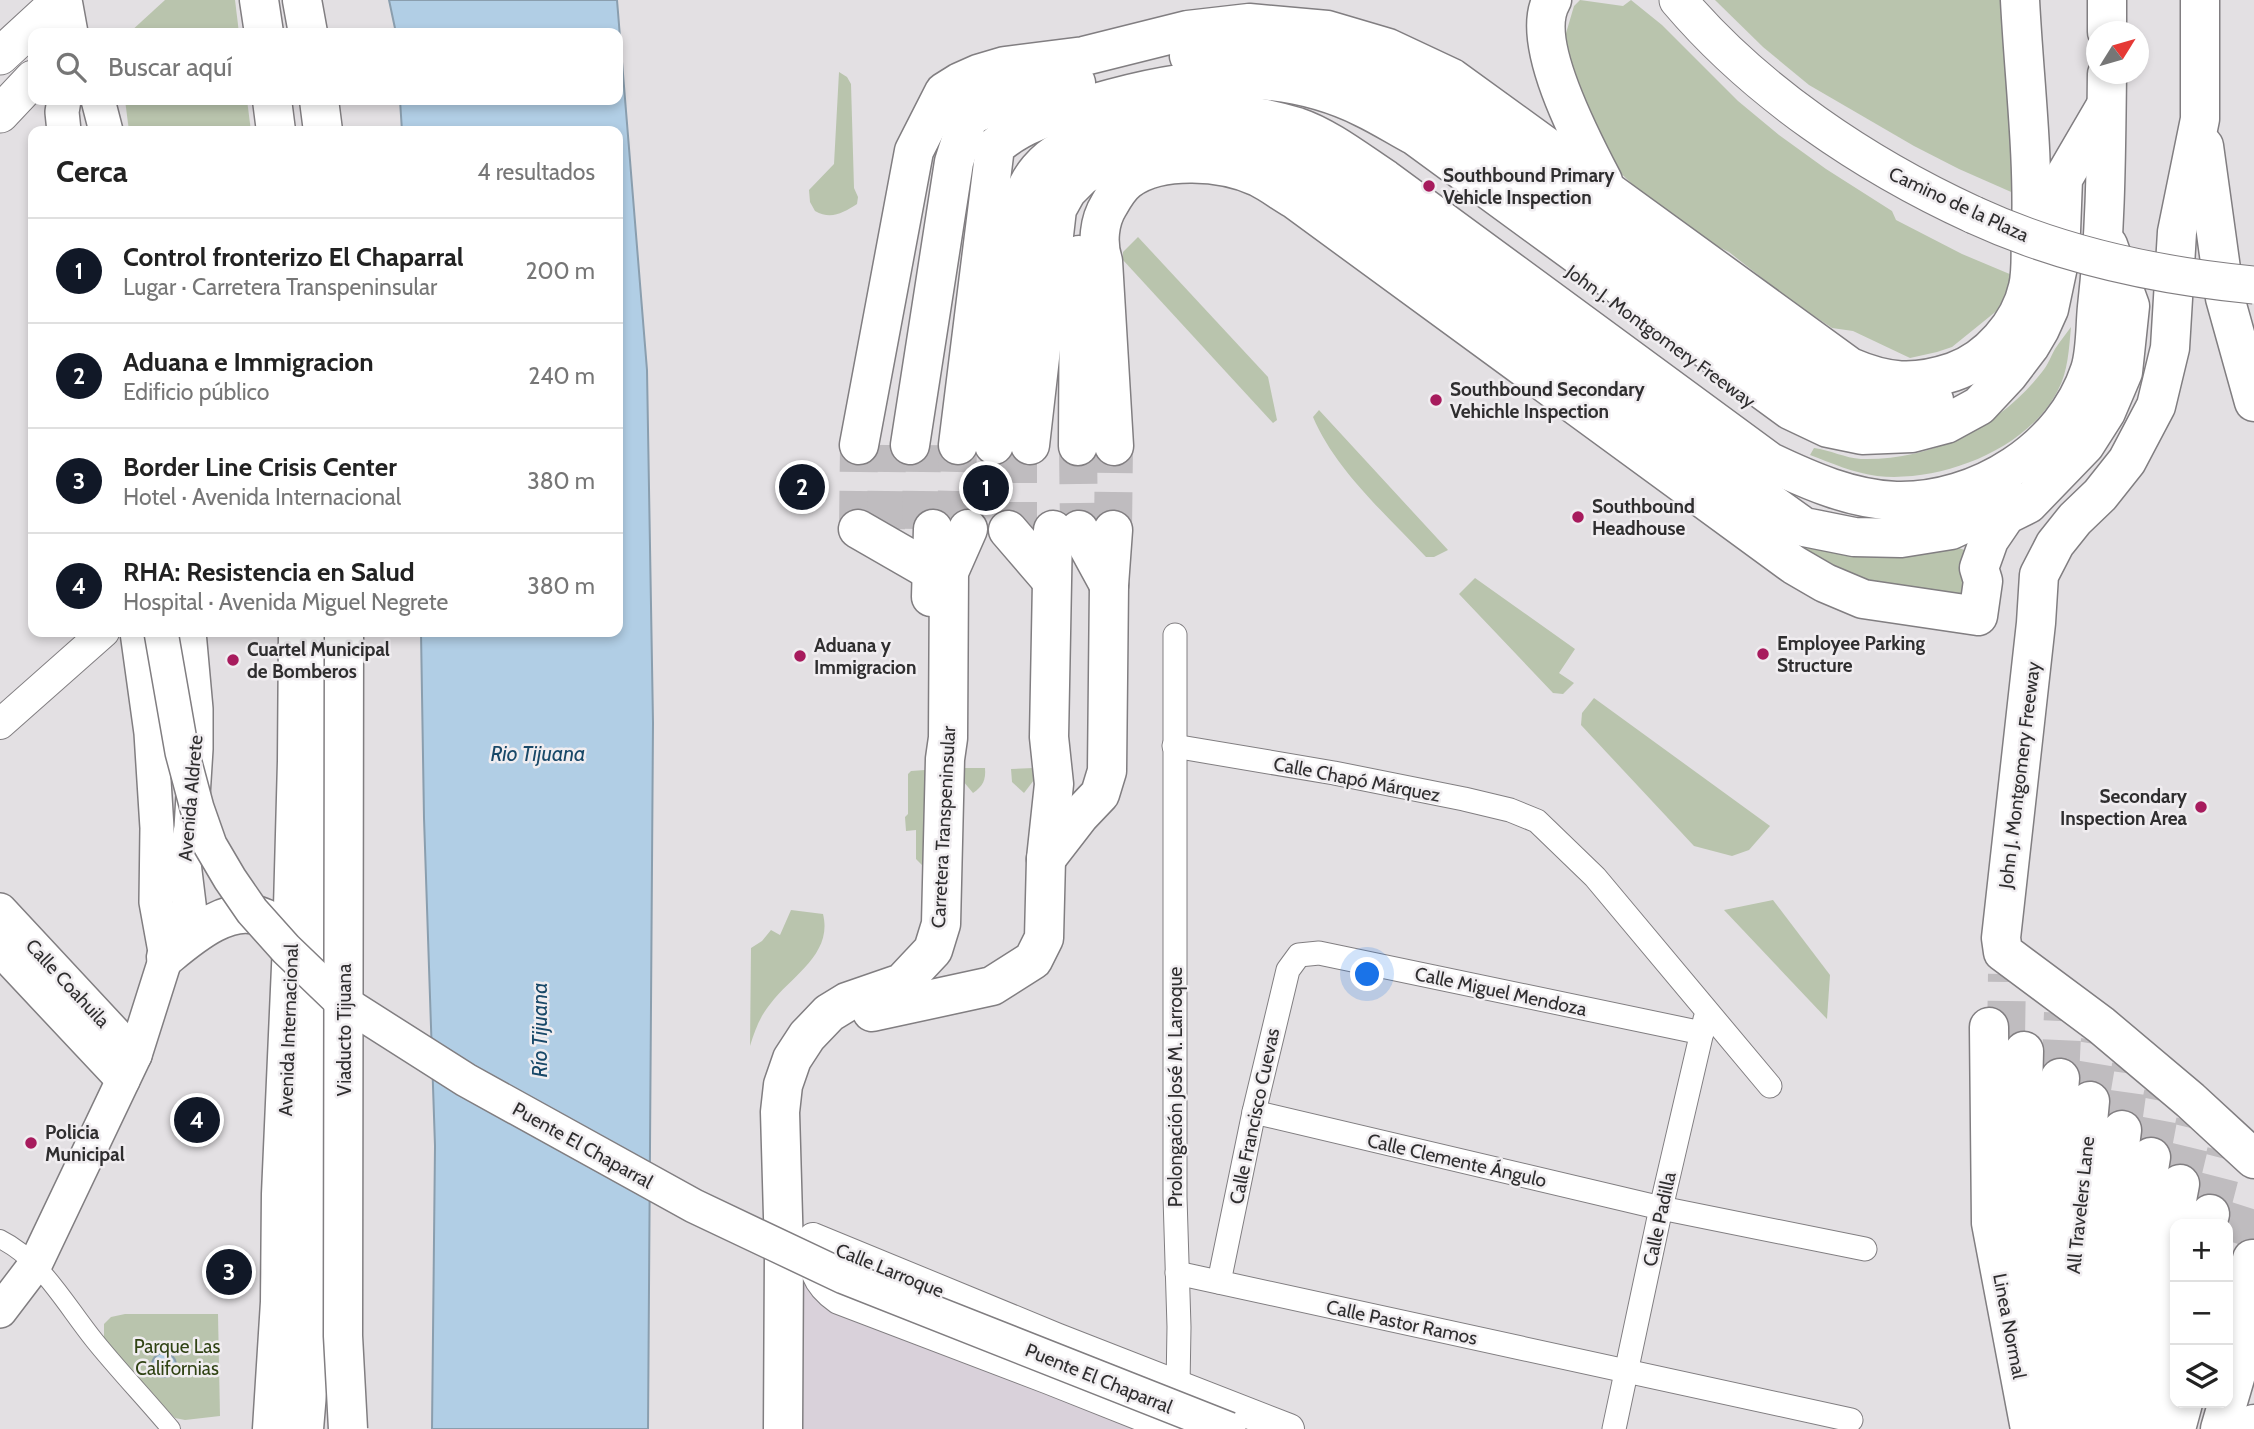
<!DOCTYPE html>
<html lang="es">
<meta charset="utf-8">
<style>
:root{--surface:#fff;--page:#f2f2f2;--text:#222;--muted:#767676;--line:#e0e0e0;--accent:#111827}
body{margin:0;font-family:Cabin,sans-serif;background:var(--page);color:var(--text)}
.controls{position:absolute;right:21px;bottom:21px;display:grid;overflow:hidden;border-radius:14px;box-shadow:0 4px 10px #0003}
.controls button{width:63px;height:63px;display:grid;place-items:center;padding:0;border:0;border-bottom:2px solid var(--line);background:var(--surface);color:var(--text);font:35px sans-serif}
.compass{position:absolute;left:2086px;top:21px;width:63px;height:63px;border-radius:50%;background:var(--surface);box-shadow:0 4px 10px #0003;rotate:53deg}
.you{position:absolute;left:1368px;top:975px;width:24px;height:24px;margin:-18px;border:5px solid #fff;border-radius:50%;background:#1a73e8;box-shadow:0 0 0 10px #1a73e833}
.badge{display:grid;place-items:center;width:46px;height:46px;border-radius:50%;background:var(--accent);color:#fff;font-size:23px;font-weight:700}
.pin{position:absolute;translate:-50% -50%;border:4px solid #fff;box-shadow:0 2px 7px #0006}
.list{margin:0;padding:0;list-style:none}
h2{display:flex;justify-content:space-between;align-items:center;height:91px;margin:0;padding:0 28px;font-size:30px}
h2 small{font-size:23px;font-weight:400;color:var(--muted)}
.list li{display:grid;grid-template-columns:46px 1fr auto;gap:21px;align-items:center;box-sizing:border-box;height:105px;padding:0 28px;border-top:2px solid var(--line)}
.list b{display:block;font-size:26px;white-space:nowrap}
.list p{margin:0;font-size:23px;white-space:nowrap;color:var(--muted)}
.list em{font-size:23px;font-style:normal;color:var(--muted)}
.icon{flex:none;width:38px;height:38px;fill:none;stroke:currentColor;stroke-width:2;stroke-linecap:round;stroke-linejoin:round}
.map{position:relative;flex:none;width:2254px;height:1429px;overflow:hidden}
.search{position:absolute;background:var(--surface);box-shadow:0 4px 10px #0003;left:28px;top:28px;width:595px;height:77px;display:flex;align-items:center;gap:18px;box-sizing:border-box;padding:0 24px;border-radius:14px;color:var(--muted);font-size:26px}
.panel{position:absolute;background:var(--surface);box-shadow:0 4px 10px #0003;left:28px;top:126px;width:595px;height:511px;border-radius:14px}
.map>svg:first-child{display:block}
</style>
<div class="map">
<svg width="2254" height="1429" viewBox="0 0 2254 1429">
<rect width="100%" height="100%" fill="#e3e0e3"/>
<!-- built -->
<polygon fill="#d9d1da" points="800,1277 1142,1429 800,1429"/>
<!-- green -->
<g fill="#b9c4ad">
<polygon points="165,0 235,0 239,33 129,33"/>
<polygon points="1580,0 1623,6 1631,0 1662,25 1738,101 1779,135 1826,169 1892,211 1896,220 1962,254 2012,275 2006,296 1999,309 1952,347 1937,352 1910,358 1853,331 1832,328 1790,300 1729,252 1692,234 1649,200 1611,164 1562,62 1564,40 1574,6"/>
<polygon points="1715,0 2007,0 2018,195 1959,169 1914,146 1809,85 1763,47"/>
<path d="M 839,72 L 847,77 L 851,84 L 854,188 L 858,197 L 857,204 C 843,213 831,220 815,211 L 810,202 L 809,190 L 834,164 Z"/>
<polygon points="125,100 247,100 251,131 129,131"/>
<polygon points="1138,237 1268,377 1277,420 1273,423 1123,260 1123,252"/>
<path d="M 2071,327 C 2069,348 2068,372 2058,390 C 2028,450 1940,483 1877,476 C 1854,473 1831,463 1810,455 L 1814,448 C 1830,450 1845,458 1861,459 C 1931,461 1999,427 2042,372 C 2048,365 2051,356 2055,349 C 2060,341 2066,334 2071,327 Z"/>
<path d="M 1319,410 L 1448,550 L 1434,557 L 1426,557 C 1386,514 1336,471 1313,417 Z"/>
<polygon points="1776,541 1939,541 1970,552 1959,604 1857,584"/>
<polygon points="1475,578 1575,649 1559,673 1574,683 1563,694 1553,693 1459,594"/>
<polygon points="1594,698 1770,826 1749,850 1732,856 1694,846 1581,725 1582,713"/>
<path d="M 964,768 L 985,768 C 986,780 983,786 973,793 L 963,781 Z"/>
<polygon points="1033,768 1034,780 1024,793 1012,782 1011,769"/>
<polygon points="925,770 925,868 916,859 916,830 906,831 905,817 908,814 908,774 911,771"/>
<polygon points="1773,900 1830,975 1827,1019 1724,910"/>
<path d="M 791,910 L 823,914 C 833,954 792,976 771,1003 C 760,1016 755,1030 750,1046 L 751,948 L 762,941 L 771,930 L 780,935 Z"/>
<polygon points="125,1314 218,1314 220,1416 185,1420 175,1418 107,1347 104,1341 104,1324 111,1317"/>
</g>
<!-- water -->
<g fill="#b1cee5" stroke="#8a9eae" stroke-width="2">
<polygon points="389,0 617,0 647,370 653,723 648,1429 432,1429 435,1146 424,818 421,632 618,632 618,131 402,131 400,100 618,100 618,33 396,33"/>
<circle cx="164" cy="1365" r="12"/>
</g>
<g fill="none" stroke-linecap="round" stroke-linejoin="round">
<!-- motorway-tunnel -->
<g stroke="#bfbcbf" stroke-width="38" stroke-dasharray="38 19" stroke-linecap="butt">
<polyline points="1018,445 1018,530"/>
<polyline points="1078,446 1079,530"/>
<polyline points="858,529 859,445"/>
<polyline points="886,529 887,445"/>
<polyline points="921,529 922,445"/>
<polyline points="956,529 958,445"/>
<polyline points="1113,530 1114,446"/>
<polyline points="2006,1039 2007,974"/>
<polyline points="2060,1078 2063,1013"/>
<polyline points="2090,1101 2100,1041"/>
<polyline points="2122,1130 2131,1065"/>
<polyline points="2151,1157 2163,1093"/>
<polyline points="2180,1184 2195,1122"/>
<polyline points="2210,1214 2226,1152"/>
<polyline points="2238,1244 2254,1194"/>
</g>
<defs>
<path id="pedestrian" d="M 0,1239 C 42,1260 65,1304 94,1340 C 118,1370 146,1399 171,1429"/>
<g id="minor">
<polyline points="1174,746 1334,773 1464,799 1510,810 1537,821 1595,877 1770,1086"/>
<polyline points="1254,1112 1661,1208 1865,1249"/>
<polyline points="1177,1273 1851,1420"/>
<polyline points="1219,1282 1254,1112 1288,970 1299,955 1319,953 1702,1033"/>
<polyline points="1174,1398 1178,1386 1179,1327 1175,1197 1175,635"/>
<polyline points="1614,1429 1661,1208 1705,1019"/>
</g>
<g id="tertiary">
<polyline points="0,724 104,632"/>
<path d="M 1175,1429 L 1049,1379 L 839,1299 C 816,1283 811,1266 813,1238 L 1056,1338 L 1289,1429"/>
</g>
<g id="secondary">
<polyline points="65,0 71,33"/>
<polyline points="64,100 62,112 64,131"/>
<polyline points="98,100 106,131"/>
<polyline points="137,632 151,733 157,828 156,902 166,957"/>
<polyline points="0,910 135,1055"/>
<polyline points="0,949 123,1080"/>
<polyline points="0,1311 35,1265 135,1055 166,957 190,912 184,863 191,828 196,749 196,709 189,632"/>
</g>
<g id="primary">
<path d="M 1678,0 C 1756,92 1865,165 1974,215"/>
<polyline points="0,56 61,0"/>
<polyline points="0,114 33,79"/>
</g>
<g id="trunk">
<polyline points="259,0 264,33"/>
<polyline points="272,100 276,131"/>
<path d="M 166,957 C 189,938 231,901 264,918 C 270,921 276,928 281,933"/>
<polyline points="272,1429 280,1302 281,1194 292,944 297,761 298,632"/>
</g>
<g id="motorway">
<polyline points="302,0 308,33"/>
<path d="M 1552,0 C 1528,40 1583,143 1603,181"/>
<polyline points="2200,0 2200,119 2177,232 2170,348 2156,406 2127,461 2100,495 2075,519 2055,544 2039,575 2036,623 2001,938 2003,952 2101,1025 2190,1100 2254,1159"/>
<polyline points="2107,32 2107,0"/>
<path d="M 1189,56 C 1249,43 1318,53 1375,77 C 1394,85 1413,98 1432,108 L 1827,394 C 1862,404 1900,416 1934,400"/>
<polyline points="319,100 323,131"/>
<polyline points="2204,146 2225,298 2254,402"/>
<path d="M 859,445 L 914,151 L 944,92 L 960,82 L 978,74 L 1005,66 L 1084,56 L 1188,30 L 1249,23 L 1327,30 L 1388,48 L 1452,78 L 1850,367 C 1887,383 1914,385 1953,372 C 1988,360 2020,324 2028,287 C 2032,271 2030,251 2031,234 C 2034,156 2024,78 2020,0"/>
<path d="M 910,445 L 954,162 L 968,118 C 999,98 1041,92 1076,83"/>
<path d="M 958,445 L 995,147 C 1022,122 1057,114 1092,104 C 1183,77 1275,64 1364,108 C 1381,116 1398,127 1415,136 L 1790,410 L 1828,428 L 1862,435 L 1912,433 L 1946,424 L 1979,406 L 2008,375 L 2030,346 L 2040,329 L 2049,309 L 2060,257 L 2063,179 L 2105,107"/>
<path d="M 994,445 L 1024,195 C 1030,177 1044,160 1061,151 C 1075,143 1092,139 1107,135 C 1141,126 1177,115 1212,114 C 1240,113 1271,119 1297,127 C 1327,137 1359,162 1385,179 L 1770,462 C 1810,481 1851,499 1896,501 C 1978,503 2064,449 2090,370 C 2096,351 2095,327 2097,307 C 2106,229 2106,151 2107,74"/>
<polyline points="1030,445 1057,209 1067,191 1082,176 1105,161 1156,144 1204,139 1238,141 1285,156 1367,208 1619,395 1804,527 1854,537 1901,538 1951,530 2014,501"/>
<polyline points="1078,446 1079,255"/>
<path d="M 1114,446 L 1103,261 C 1097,243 1099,221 1109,205 C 1114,196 1120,186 1128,180 C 1161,156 1223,161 1258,177 C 1270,183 1282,192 1294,199 L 1794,565 L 1825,583 L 1863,599 L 1978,616 L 1983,581 L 1979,568 L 1989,540 L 2006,515 L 2028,504 L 2085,445 L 2106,412 L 2123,372 L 2130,306 L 2108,245"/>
<polyline points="858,529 931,571"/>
<polyline points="1008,530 1051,580"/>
<polyline points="1079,530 1109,585"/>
<polyline points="931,597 933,529"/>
<polyline points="1046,859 1080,815 1100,794 1107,771 1109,585 1113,530"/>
<polyline points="872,1012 992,986 1033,960 1044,938 1046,859 1054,784 1049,737 1053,530"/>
<polyline points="1989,1027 1991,1223 2030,1429"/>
<polyline points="2207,1224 2210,1214"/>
<polyline points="2032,1251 2031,1266 2042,1369"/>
<polyline points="2022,1279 2019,1253 2024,1051"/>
<polyline points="2044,1281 2060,1078"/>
<polyline points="2231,1339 2252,1259"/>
<polyline points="2049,1341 2055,1429"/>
<polyline points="2118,1359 2151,1157"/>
<polyline points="2146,1364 2180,1184"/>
<polyline points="2070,1378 2070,1309 2090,1101"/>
<polyline points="304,1429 317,1273 324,632"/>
<polyline points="783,1429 784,1251 780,1112 783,1085 792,1059 807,1036 829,1013 847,1002 902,983 933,950 941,924 945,759 948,738 949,572 968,529"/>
<polyline points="2087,1429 2095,1336 2122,1130"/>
<polyline points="2117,1429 2137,1334"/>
<polyline points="2146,1429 2156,1401 2169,1337"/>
<polyline points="2176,1429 2183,1403"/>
<polyline points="2220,1429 2254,1313"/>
<polyline points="2253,1429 2254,1424"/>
</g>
</defs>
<!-- pedestrian casing -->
<use href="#pedestrian" stroke="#817e81" stroke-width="20"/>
<!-- minor casing -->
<use href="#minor" stroke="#817e81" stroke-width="25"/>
<!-- tertiary casing -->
<use href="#tertiary" stroke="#817e81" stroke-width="32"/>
<!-- secondary casing -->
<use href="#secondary" stroke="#817e81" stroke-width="36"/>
<!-- primary casing -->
<use href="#primary" stroke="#817e81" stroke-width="39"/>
<!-- trunk casing -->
<use href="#trunk" stroke="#817e81" stroke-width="41"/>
<!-- motorway casing -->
<use href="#motorway" stroke="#817e81" stroke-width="41"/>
<!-- pedestrian -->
<use href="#pedestrian" stroke="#fff" stroke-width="18"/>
<!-- minor -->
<use href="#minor" stroke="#fff" stroke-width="23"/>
<!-- tertiary -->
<use href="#tertiary" stroke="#fff" stroke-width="30"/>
<!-- secondary -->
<use href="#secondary" stroke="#fff" stroke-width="33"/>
<!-- primary -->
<use href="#primary" stroke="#fff" stroke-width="37"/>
<!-- trunk -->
<use href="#trunk" stroke="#fff" stroke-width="38"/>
<!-- motorway -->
<use href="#motorway" stroke="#fff" stroke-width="38"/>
<defs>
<polyline id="secondary-bridge" points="161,632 182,752 197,808 210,845 230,879 252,911 286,949 337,998 466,1080 694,1206 844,1277 1229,1429"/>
<path id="primary-bridge" d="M 1974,215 C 2063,256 2158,276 2254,285"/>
<polyline id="motorway-bridge" points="344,632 343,1336 348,1429"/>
</defs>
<!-- secondary-bridge casing -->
<use href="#secondary-bridge" stroke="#817e81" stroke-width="36" stroke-linecap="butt"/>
<!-- primary-bridge casing -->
<use href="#primary-bridge" stroke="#817e81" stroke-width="39" stroke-linecap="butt"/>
<!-- motorway-bridge casing -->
<use href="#motorway-bridge" stroke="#817e81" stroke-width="41" stroke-linecap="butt"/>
<!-- secondary-bridge -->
<use href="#secondary-bridge" stroke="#fff" stroke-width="33"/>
<!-- primary-bridge -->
<use href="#primary-bridge" stroke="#fff" stroke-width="37"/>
<!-- motorway-bridge -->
<use href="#motorway-bridge" stroke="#fff" stroke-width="38"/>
</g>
<!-- markers -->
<g fill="#a71b5d" stroke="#f0edf0" stroke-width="2.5">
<circle cx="1429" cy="186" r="7"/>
<circle cx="1436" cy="400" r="7"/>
<circle cx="1578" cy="517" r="7"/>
<circle cx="1763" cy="654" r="7"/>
<circle cx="800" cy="656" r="7"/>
<circle cx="233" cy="660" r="7"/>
<circle cx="2201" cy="807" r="7"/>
<circle cx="31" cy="1143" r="7"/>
</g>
<g text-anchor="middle" stroke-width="5" stroke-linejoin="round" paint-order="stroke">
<!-- poi labels -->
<g font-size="19" font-weight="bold" fill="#2f2e2f" stroke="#f0edf0" text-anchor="start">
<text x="1443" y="182">Southbound Primary<tspan x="1443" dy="22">Vehicle Inspection</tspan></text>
<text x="1450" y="396">Southbound Secondary<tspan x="1450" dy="22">Vehichle Inspection</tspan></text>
<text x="1592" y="513">Southbound<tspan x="1592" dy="22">Headhouse</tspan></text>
<text x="1777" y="650">Employee Parking<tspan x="1777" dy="22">Structure</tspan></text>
<text x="814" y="652">Aduana y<tspan x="814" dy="22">Immigracion</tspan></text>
<text x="247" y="656">Cuartel Municipal<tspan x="247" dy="22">de Bomberos</tspan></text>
<text x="2187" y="803" text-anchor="end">Secondary<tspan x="2187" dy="22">Inspection Area</tspan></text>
<text x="45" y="1139">Policia<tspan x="45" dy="22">Municipal</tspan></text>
</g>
<!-- street labels -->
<g font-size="19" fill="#2f2e2f" stroke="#f0edf0">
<text transform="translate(1959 204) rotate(25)" y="7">Camino de la Plaza</text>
<text transform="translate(1661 336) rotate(36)" y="7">John J. Montgomery Freeway</text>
<text transform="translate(2019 775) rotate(-83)" y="7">John J. Montgomery Freeway</text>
<text transform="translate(1357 779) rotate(11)" y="7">Calle Chapó Márquez</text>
<text transform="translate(190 798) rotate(-85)" y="7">Avenida Aldrete</text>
<text transform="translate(943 827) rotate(-87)" y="7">Carretera Transpeninsular</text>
<text transform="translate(68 983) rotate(47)" y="7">Calle Coahuila</text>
<text transform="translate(1501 991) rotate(12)" y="7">Calle Miguel Mendoza</text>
<text transform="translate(288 1030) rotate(-88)" y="7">Avenida Internacional</text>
<text transform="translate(344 1030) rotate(-90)" y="7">Viaducto Tijuana</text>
<text transform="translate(1175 1087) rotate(-90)" y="7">Prolongación José M. Larroque</text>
<text transform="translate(1254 1116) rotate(-78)" y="7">Calle Francisco Cuevas</text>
<text transform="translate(583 1145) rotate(29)" y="7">Puente El Chaparral</text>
<text transform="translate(1457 1160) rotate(13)" y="7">Calle Clemente Ángulo</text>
<text transform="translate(2080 1205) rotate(-84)" y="7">All Travelers Lane</text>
<text transform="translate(1659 1219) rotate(-78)" y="7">Calle Padilla</text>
<text transform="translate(890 1270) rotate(22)" y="7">Calle Larroque</text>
<text transform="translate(1402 1322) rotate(12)" y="7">Calle Pastor Ramos</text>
<text transform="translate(2010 1326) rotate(79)" y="7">Linea Normal</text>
<text transform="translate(1099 1378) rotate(22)" y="7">Puente El Chaparral</text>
</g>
<!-- park labels -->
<g font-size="19" fill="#304314" stroke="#f0edf0">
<text x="177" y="1353">Parque Las<tspan x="177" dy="22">Californias</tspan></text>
</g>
<!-- water labels -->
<g font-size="21" font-style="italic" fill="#184868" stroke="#f0edf0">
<text x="538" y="761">Rio Tijuana</text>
<text transform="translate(540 1030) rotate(-90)" y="7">Río Tijuana</text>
</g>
</g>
</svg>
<div class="controls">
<button>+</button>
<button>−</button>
<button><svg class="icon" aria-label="layers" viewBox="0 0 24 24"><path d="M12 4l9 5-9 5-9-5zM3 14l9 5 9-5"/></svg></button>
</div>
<svg class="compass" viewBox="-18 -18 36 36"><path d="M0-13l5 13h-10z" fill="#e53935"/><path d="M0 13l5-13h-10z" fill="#767676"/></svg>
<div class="you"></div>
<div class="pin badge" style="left:986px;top:488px">1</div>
<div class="pin badge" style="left:802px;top:487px">2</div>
<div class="pin badge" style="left:229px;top:1272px">3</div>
<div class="pin badge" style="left:197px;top:1120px">4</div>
<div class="search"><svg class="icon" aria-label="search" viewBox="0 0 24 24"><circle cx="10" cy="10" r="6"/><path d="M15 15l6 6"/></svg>Buscar aquí</div>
<section class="panel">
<h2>Cerca<small>4 resultados</small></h2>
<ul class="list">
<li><span class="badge">1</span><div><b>Control fronterizo El Chaparral</b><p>Lugar · Carretera Transpeninsular</p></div><em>200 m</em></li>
<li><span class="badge">2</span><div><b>Aduana e Immigracion</b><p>Edificio público</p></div><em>240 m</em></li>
<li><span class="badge">3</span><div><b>Border Line Crisis Center</b><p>Hotel · Avenida Internacional</p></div><em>380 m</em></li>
<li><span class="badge">4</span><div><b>RHA: Resistencia en Salud</b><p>Hospital · Avenida Miguel Negrete</p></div><em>380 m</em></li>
</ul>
</section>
</div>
